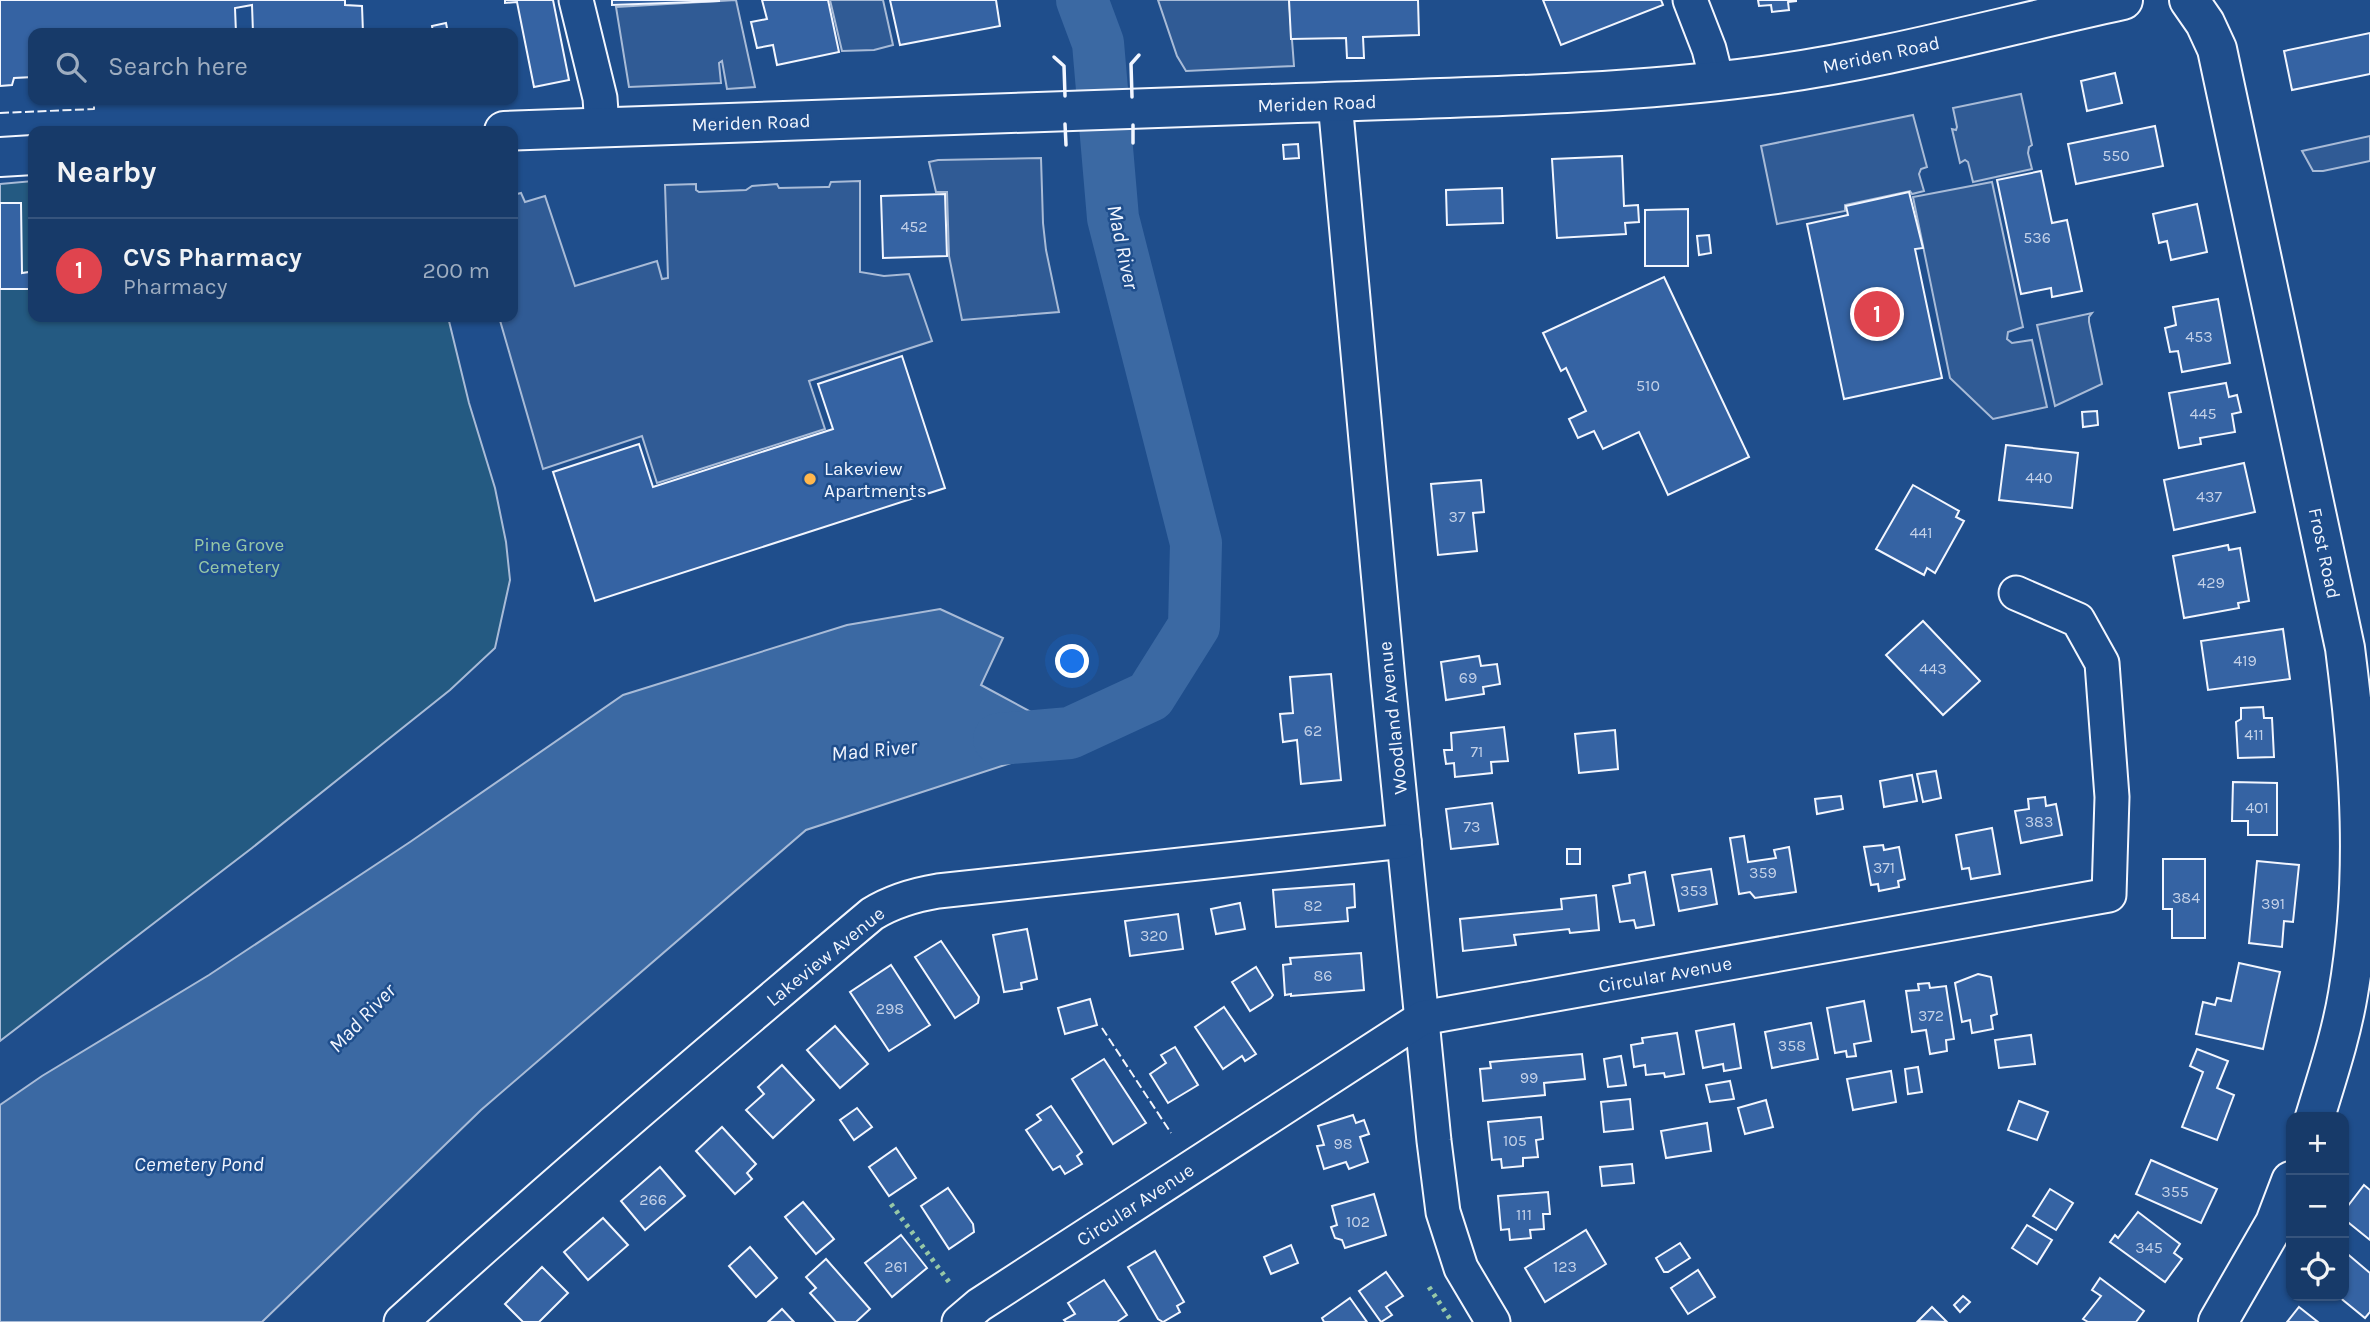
<!DOCTYPE html>
<meta charset="utf-8">
<style>
:root{--surface:#173a69;--page:#20416f;--text:#f1f3f6;--muted:#9eadc0;--line:#36547d;--accent:#ffb74d}
body{margin:0;font-family:Karla,sans-serif;background:var(--page);color:var(--text)}
.controls{position:absolute;right:21px;bottom:21px;display:grid;overflow:hidden;border-radius:14px;box-shadow:0 2px 5px #0004}
.controls button{width:63px;height:63px;display:grid;place-items:center;padding:0;border:0;border-bottom:2px solid var(--line);background:var(--surface);color:var(--text);font:35px sans-serif}
.you{position:absolute;left:1073px;top:662px;width:24px;height:24px;margin:-18px;border:5px solid #fff;border-radius:50%;background:#1a73e8;box-shadow:0 0 0 10px #1a73e833}
.badge{display:grid;place-items:center;width:46px;height:46px;border-radius:50%;background:var(--accent);color:#fff;font-size:23px;font-weight:700}
.pin{position:absolute;translate:-50% -50%;border:4px solid #fff;box-shadow:0 2px 7px #0006}
.list{margin:0;padding:0;list-style:none}
h2{display:flex;justify-content:space-between;align-items:center;height:91px;margin:0;padding:0 28px;font-size:30px}
h2 small{font-size:23px;font-weight:400;color:var(--muted)}
.list li{display:grid;grid-template-columns:46px 1fr auto;gap:21px;align-items:center;box-sizing:border-box;height:105px;padding:0 28px;border-top:2px solid var(--line)}
.list b{display:block;font-size:26px;white-space:nowrap}
.list p{margin:0;font-size:23px;white-space:nowrap;color:var(--muted)}
.list em{font-size:23px;font-style:normal;color:var(--muted)}
.icon{flex:none;width:38px;height:38px;fill:none;stroke:currentColor;stroke-width:2;stroke-linecap:round;stroke-linejoin:round}
.map{position:relative;flex:none;width:2370px;height:1322px;overflow:hidden}
.search{position:absolute;background:var(--surface);box-shadow:0 2px 5px #0004;left:28px;top:28px;width:490px;height:77px;display:flex;align-items:center;gap:18px;box-sizing:border-box;padding:0 24px;border-radius:14px;color:var(--muted);font-size:26px}
.panel{position:absolute;background:var(--surface);box-shadow:0 2px 5px #0004;left:28px;top:126px;width:490px;height:196px;border-radius:14px}
.map>svg:first-child{display:block}
</style>
<div class="map">
<svg width="2370" height="1322" viewBox="0 0 2370 1322">
<rect width="100%" height="100%" fill="#1f4e8c"/>
<!-- green -->
<polygon fill="#245a82" stroke="#a8bbd7" stroke-width="2" points="33,181 33,317 448,317 469,403 495,488 506,542 510,580 495,648 450,690 252,848 0,1041 0,184"/>
<!-- parking -->
<g fill="#305b95" stroke="#a8bbd7" stroke-width="2">
<polygon points="736,0 755,87 727,89 722,61 719,63 721,83 629,87 616,7"/>
<polygon points="830,0 883,0 893,45 874,50 842,51"/>
<polygon points="1158,0 1289,0 1294,66 1186,71 1177,56"/>
<polygon points="2021,94 2032,145 2029,147 2028,153 2032,169 1973,182 1968,162 1965,160 1960,163 1952,129 1956,130 1957,127 1953,108"/>
<polygon points="1913,115 1927,167 1921,169 1919,174 1924,191 1912,194 1910,191 1845,205 1845,211 1777,224 1761,146"/>
<polygon points="2370,136 2370,161 2323,171 2313,171 2302,151"/>
<polygon points="1041,158 1043,223 1046,250 1059,312 962,320 949,256 947,192 936,192 929,162 938,160"/>
<polygon points="860,181 860,272 884,276 909,274 932,341 809,381 825,429 657,483 642,436 543,469 499,317 513,317 513,195 521,193 525,202 545,196 575,286 657,261 662,279 668,278 665,185 696,184 696,190 699,192 746,190 752,186 777,184 779,188 826,187 829,187 831,182"/>
<polygon points="1992,182 2023,327 2008,332 2007,339 2012,343 2032,340 2047,407 1993,419 1950,378 1913,197"/>
<polygon points="2092,313 2089,317 2089,322 2102,384 2055,406 2037,325"/>
</g>
<!-- water -->
<polygon fill="#3b69a3" stroke="#a8bbd7" stroke-width="2" points="940,609 1003,638 981,685 1070,733 1063,746 806,830 481,1110 262,1322 0,1322 0,1105 42,1076 209,975 410,842 623,695 847,625"/>
<g fill="none" stroke-linecap="round" stroke-linejoin="round">
<!-- river -->
<polyline stroke="#3b69a3" stroke-width="52" points="999,739 1070,733 1150,696 1194,626 1196,543 1113,218 1098,43 1082,0"/>
</g>
<!-- building -->
<g fill="#3563a3" stroke="#f2f6ff" stroke-width="2">
<polygon points="0,0 345,0 345,5 362,6 363,33 253,33 252,5 235,8 236,33 33,33 33,77 14,78 12,85 0,86"/>
<polygon points="505,0 553,0 569,80 534,87 517,2 505,3"/>
<polygon points="612,0 719,0 719,1 612,5"/>
<polygon points="762,0 828,0 839,52 777,65 773,45 757,48 751,22 767,19"/>
<polygon points="890,0 996,0 1000,26 900,45"/>
<polygon points="1289,0 1418,0 1419,35 1363,37 1364,58 1347,58 1346,38 1291,39"/>
<polygon points="1543,0 1661,0 1663,5 1561,45"/>
<polygon points="1758,0 1796,0 1796,1 1788,2 1789,10 1772,12 1771,5 1759,6"/>
<polygon points="446,23 448,33 423,33 433,32 432,26"/>
<polygon points="2370,33 2370,74 2292,90 2284,51"/>
<polygon points="2115,73 2122,103 2087,111 2081,81"/>
<polygon points="2155,126 2163,166 2076,184 2068,144"/>
<polygon points="1298,144 1299,158 1284,159 1283,145"/>
<polygon points="1622,156 1624,206 1638,205 1639,222 1625,223 1626,234 1557,238 1552,159"/>
<polygon points="2041,171 2052,223 2067,220 2082,291 2052,297 2051,288 2021,294 1997,180"/>
<polygon points="1502,188 1503,223 1447,225 1446,190"/>
<polygon points="1909,192 1923,248 1915,249 1942,378 1844,399 1807,224 1848,215 1846,206"/>
<polygon points="945,194 947,256 883,258 881,196"/>
<polygon points="0,203 21,203 22,273 29,272 29,289 0,289"/>
<polygon points="2197,204 2207,252 2171,260 2167,241 2159,243 2153,214"/>
<polygon points="1688,209 1688,266 1645,266 1645,210"/>
<polygon points="1709,235 1711,253 1699,255 1697,236"/>
<polygon points="1664,277 1749,457 1668,495 1639,432 1603,449 1594,431 1578,438 1569,419 1586,411 1566,368 1561,371 1543,333"/>
<polygon points="2218,299 2230,363 2182,372 2178,351 2170,352 2165,328 2176,325 2173,307"/>
<polygon points="902,356 945,488 595,601 553,472 639,444 653,487 833,429 818,384"/>
<polygon points="2226,383 2229,397 2237,395 2241,412 2232,414 2235,432 2200,438 2201,444 2179,448 2169,393"/>
<polygon points="2097,411 2098,425 2083,427 2082,412"/>
<polygon points="2006,445 2078,453 2072,508 1999,500"/>
<polygon points="2244,463 2255,512 2174,530 2164,480"/>
<polygon points="1481,480 1484,512 1473,513 1477,551 1438,555 1431,484"/>
<polygon points="1913,485 1959,511 1956,517 1964,521 1935,573 1927,568 1924,575 1876,549"/>
<polygon points="2228,545 2229,550 2240,548 2249,601 2238,603 2239,608 2184,618 2173,556"/>
<polygon points="1923,621 1980,681 1943,715 1886,655"/>
<polygon points="2283,629 2290,679 2208,690 2201,641"/>
<polygon points="1479,656 1481,666 1497,664 1500,684 1483,687 1484,694 1446,700 1441,662"/>
<polygon points="1331,674 1341,780 1301,784 1297,740 1283,742 1280,714 1293,713 1290,677"/>
<polygon points="2263,707 2264,718 2272,718 2274,757 2238,758 2236,722 2241,719 2241,708"/>
<polygon points="1504,727 1508,761 1491,762 1492,773 1455,777 1454,763 1446,764 1444,750 1452,750 1451,733"/>
<polygon points="1615,730 1618,769 1579,773 1575,734"/>
<polygon points="1936,771 1941,798 1923,802 1917,774"/>
<polygon points="1912,775 1917,801 1884,807 1880,781"/>
<polygon points="2233,782 2277,783 2277,835 2248,835 2248,821 2232,821"/>
<polygon points="1841,796 1843,809 1817,814 1815,799"/>
<polygon points="2045,797 2046,806 2056,804 2062,835 2021,843 2015,811 2029,809 2028,799"/>
<polygon points="1492,803 1498,844 1451,849 1446,809"/>
<polygon points="1992,828 2000,874 1971,879 1969,868 1962,869 1956,835"/>
<polygon points="1744,836 1748,862 1776,858 1774,850 1789,847 1796,892 1755,898 1750,892 1739,894 1730,838"/>
<polygon points="1883,845 1884,850 1899,847 1905,879 1898,881 1899,887 1879,891 1878,884 1871,885 1864,847"/>
<rect x="1567" y="849" width="13" height="15"/>
<polygon points="2163,859 2205,859 2205,938 2172,938 2172,909 2163,909"/>
<polygon points="2257,861 2299,865 2293,922 2284,921 2282,947 2249,943"/>
<polygon points="1711,869 1717,904 1679,911 1672,875"/>
<polygon points="1645,872 1654,925 1636,928 1634,920 1620,922 1613,886 1630,883 1629,875"/>
<polygon points="1354,884 1355,907 1347,908 1348,921 1276,927 1273,890"/>
<polygon points="1596,895 1599,930 1570,933 1569,929 1514,935 1516,945 1463,951 1460,919 1562,909 1561,899"/>
<polygon points="1240,903 1245,929 1216,934 1211,909"/>
<polygon points="1178,914 1183,949 1130,956 1125,921"/>
<polygon points="1027,929 1037,979 1021,983 1022,989 1004,992 993,935"/>
<polygon points="941,941 979,997 978,1003 955,1018 915,957"/>
<polygon points="1361,953 1364,990 1291,996 1291,994 1285,995 1283,965 1291,964 1290,958"/>
<polygon points="2239,963 2280,972 2263,1049 2196,1034 2203,1002 2215,1005 2217,998 2231,1001"/>
<polygon points="891,965 930,1025 889,1051 850,992"/>
<polygon points="1256,967 1273,995 1271,998 1250,1011 1232,982"/>
<polygon points="1978,974 1991,977 1997,1014 1991,1016 1993,1029 1972,1033 1970,1020 1962,1022 1955,983"/>
<polygon points="1929,983 1930,988 1946,986 1954,1039 1946,1040 1947,1051 1930,1054 1926,1030 1912,1032 1906,991 1919,990 1918,984"/>
<polygon points="1090,999 1097,1025 1065,1034 1058,1008"/>
<polygon points="1864,1001 1871,1041 1854,1044 1856,1056 1847,1057 1846,1051 1835,1053 1827,1008"/>
<polygon points="1224,1007 1256,1054 1245,1061 1242,1056 1223,1069 1195,1027"/>
<polygon points="1811,1023 1818,1059 1772,1068 1765,1032"/>
<polygon points="1734,1024 1741,1068 1724,1071 1723,1064 1703,1068 1696,1031"/>
<polygon points="835,1026 868,1064 840,1088 807,1050"/>
<polygon points="1677,1033 1684,1074 1665,1077 1664,1073 1646,1075 1645,1065 1634,1067 1631,1045 1643,1043 1642,1038"/>
<polygon points="2031,1035 2035,1064 1999,1068 1995,1040"/>
<polygon points="1175,1047 1198,1085 1168,1103 1150,1074 1166,1063 1161,1055"/>
<polygon points="2197,1049 2228,1061 2217,1088 2234,1095 2217,1140 2182,1127 2203,1072 2190,1066"/>
<polygon points="1582,1054 1585,1079 1544,1083 1545,1095 1483,1101 1480,1069 1491,1068 1490,1062"/>
<polygon points="1621,1056 1626,1085 1608,1087 1604,1059"/>
<polygon points="1104,1059 1146,1123 1113,1144 1072,1079"/>
<polygon points="782,1065 814,1100 773,1138 746,1110 764,1094 758,1087"/>
<polygon points="1918,1067 1922,1092 1908,1094 1905,1069"/>
<polygon points="1891,1071 1896,1102 1853,1110 1847,1079"/>
<polygon points="1730,1081 1734,1099 1710,1102 1706,1085"/>
<polygon points="1630,1099 1633,1129 1604,1132 1601,1102"/>
<polygon points="1766,1100 1773,1127 1745,1134 1738,1108"/>
<polygon points="2019,1101 2048,1112 2037,1140 2008,1130"/>
<polygon points="1051,1106 1082,1152 1077,1156 1082,1164 1065,1174 1060,1166 1053,1170 1026,1130 1041,1120 1037,1115"/>
<polygon points="857,1108 872,1127 854,1140 840,1120"/>
<polygon points="1353,1115 1356,1123 1364,1120 1369,1134 1360,1137 1368,1162 1349,1169 1346,1162 1324,1169 1317,1146 1324,1145 1318,1126"/>
<polygon points="1541,1117 1543,1139 1536,1140 1538,1157 1523,1158 1523,1166 1502,1168 1501,1159 1492,1160 1488,1122"/>
<polygon points="1707,1123 1711,1151 1666,1158 1661,1131"/>
<polygon points="722,1127 756,1164 747,1173 752,1179 735,1194 696,1151"/>
<polygon points="896,1148 916,1178 889,1196 869,1167"/>
<polygon points="2151,1160 2217,1189 2201,1223 2136,1194"/>
<polygon points="1632,1164 1634,1183 1602,1186 1600,1167"/>
<polygon points="660,1167 685,1196 645,1230 621,1201"/>
<polygon points="2364,1185 2370,1190 2370,1240 2344,1219 2344,1211"/>
<polygon points="948,1188 973,1224 974,1232 949,1249 921,1206"/>
<polygon points="2050,1189 2073,1203 2056,1230 2033,1216"/>
<polygon points="1548,1192 1550,1214 1543,1214 1544,1229 1530,1230 1531,1238 1510,1240 1509,1229 1501,1230 1498,1196"/>
<polygon points="1374,1194 1386,1235 1345,1248 1342,1240 1335,1238 1331,1227 1337,1225 1332,1206"/>
<polygon points="803,1202 834,1239 816,1254 785,1217"/>
<polygon points="2138,1212 2180,1244 2174,1253 2182,1259 2165,1282 2110,1242 2115,1235 2118,1238"/>
<polygon points="603,1218 628,1245 588,1280 564,1252"/>
<polygon points="2027,1225 2052,1240 2037,1264 2012,1248"/>
<polygon points="1586,1230 1606,1264 1545,1302 1525,1268"/>
<polygon points="901,1235 927,1268 892,1297 865,1263"/>
<polygon points="1680,1243 1690,1258 1668,1272 1664,1272 1656,1258"/>
<polygon points="1291,1245 1298,1263 1271,1274 1264,1257"/>
<polygon points="750,1247 777,1278 756,1297 729,1266"/>
<polygon points="1155,1251 1184,1302 1177,1306 1180,1312 1163,1322 1158,1319 1128,1267"/>
<polygon points="2344,1251 2370,1273 2370,1312 2365,1318 2338,1296 2344,1296"/>
<polygon points="826,1259 870,1309 856,1322 836,1322 810,1293 816,1288 806,1277"/>
<polygon points="542,1267 568,1293 539,1322 523,1322 505,1304"/>
<polygon points="1698,1270 1715,1297 1688,1314 1671,1288"/>
<polygon points="1386,1272 1403,1296 1386,1307 1392,1315 1381,1322 1359,1291"/>
<polygon points="2100,1278 2144,1311 2136,1322 2088,1322 2083,1319 2101,1296 2092,1290"/>
<polygon points="1104,1280 1127,1315 1117,1322 1066,1322 1064,1320 1075,1314 1068,1303"/>
<polygon points="1963,1296 1970,1302 1960,1312 1954,1305"/>
<polygon points="1350,1298 1367,1322 1324,1322 1322,1318"/>
<polygon points="1932,1307 1947,1322 1918,1321"/>
<polygon points="2299,1307 2318,1322 2287,1322"/>
<polygon points="782,1309 794,1322 768,1322"/>
</g>
<g fill="none" stroke-linecap="round" stroke-linejoin="round">
<defs>
<g id="minor">
<polyline points="576,0 600,98 602,127"/>
<polyline points="1690,0 1709,49 1717,81"/>
<polyline points="1335,102 1388,680 1434,1141 1443,1212 1461,1268 1493,1322"/>
<path d="M 401,1322 C 555,1182 713,1048 872,914 C 893,901 914,895 938,891 L 1404,841"/>
<polyline points="959,1322 979,1305 1422,1018 2109,895 2112,797 2102,663 2078,620 2016,593"/>
</g>
<g id="major">
<path d="M 2189,0 L 2205,23 L 2217,49 L 2345,648 C 2360,764 2368,878 2348,994 C 2341,1036 2327,1077 2315,1117"/>
<path d="M 504,131 C 768,121 1032,114 1297,103 C 1452,97 1608,96 1762,76 C 1884,60 2003,26 2123,0"/>
<polyline points="0,157 33,155"/>
<polyline points="2218,1322 2275,1223 2291,1181"/>
</g>
</defs>
<!-- minor casing -->
<use href="#minor" stroke="#f2f6ff" stroke-width="37"/>
<!-- major casing -->
<use href="#major" stroke="#f2f6ff" stroke-width="42"/>
<!-- minor -->
<use href="#minor" stroke="#1f4e8c" stroke-width="33"/>
<!-- major -->
<use href="#major" stroke="#1f4e8c" stroke-width="38"/>
<!-- hedge -->
<g stroke="#97c8a6" stroke-width="5" stroke-dasharray="3.5 5" stroke-linecap="butt">
<polyline points="891,1204 949,1282"/>
<polyline points="1429,1287 1452,1322"/>
</g>
<!-- fence -->
<g stroke="#f2f6ff" stroke-width="2" stroke-dasharray="9 3.5" stroke-linecap="butt">
<polyline points="0,113 94,109 94,100"/>
<polyline points="1102,1028 1171,1133"/>
</g>
<!-- wall -->
<g stroke="#f2f6ff" stroke-width="3.5">
<polyline points="1054,57 1064,66 1065,96"/>
<polyline points="1132,97 1131,64 1139,55"/>
<polyline points="1065,124 1066,145"/>
<polyline points="1133,125 1133,143"/>
</g>
</g>
<!-- markers -->
<circle fill="#ffb74d" stroke="#1f4e8c" stroke-width="2.5" cx="810" cy="479" r="7"/>
<g text-anchor="middle" stroke-width="5" stroke-linejoin="round" paint-order="stroke">
<!-- number labels -->
<g font-size="16" fill="#c3d1e8">
<text x="2116" y="161">550</text>
<text x="914" y="232">452</text>
<text x="2037" y="243">536</text>
<text x="2199" y="342">453</text>
<text x="1648" y="391">510</text>
<text x="2203" y="419">445</text>
<text x="2039" y="483">440</text>
<text x="2209" y="502">437</text>
<text x="1457" y="522">37</text>
<text x="1921" y="538">441</text>
<text x="2211" y="588">429</text>
<text x="2245" y="666">419</text>
<text x="1933" y="674">443</text>
<text x="1468" y="683">69</text>
<text x="1313" y="736">62</text>
<text x="2254" y="740">411</text>
<text x="1477" y="757">71</text>
<text x="2257" y="813">401</text>
<text x="2039" y="827">383</text>
<text x="1472" y="832">73</text>
<text x="1884" y="873">371</text>
<text x="1763" y="878">359</text>
<text x="1694" y="896">353</text>
<text x="2186" y="903">384</text>
<text x="2273" y="909">391</text>
<text x="1313" y="911">82</text>
<text x="1154" y="941">320</text>
<text x="1323" y="981">86</text>
<text x="890" y="1014">298</text>
<text x="1931" y="1021">372</text>
<text x="1792" y="1051">358</text>
<text x="1529" y="1083">99</text>
<text x="1515" y="1146">105</text>
<text x="1343" y="1149">98</text>
<text x="2175" y="1197">355</text>
<text x="653" y="1205">266</text>
<text x="1524" y="1220">111</text>
<text x="1358" y="1227">102</text>
<text x="2149" y="1253">345</text>
<text x="896" y="1272">261</text>
<text x="1565" y="1272">123</text>
</g>
<!-- street labels -->
<g font-size="19" fill="#f2f6ff" stroke="#1f4e8c">
<text transform="translate(1881 54) rotate(-12)" y="7">Meriden Road</text>
<text transform="translate(1317 103) rotate(-2)" y="7">Meriden Road</text>
<text transform="translate(751 122) rotate(-2)" y="7">Meriden Road</text>
<text transform="translate(2325 553) rotate(78)" y="7">Frost Road</text>
<text transform="translate(1392 718) rotate(-96)" y="7">Woodland Avenue</text>
<text transform="translate(825 956) rotate(-39)" y="7">Lakeview Avenue</text>
<text transform="translate(1665 974) rotate(-10)" y="7">Circular Avenue</text>
<text transform="translate(1135 1204) rotate(-33)" y="7">Circular Avenue</text>
</g>
<!-- poi labels -->
<g font-size="19" fill="#f2f6ff" stroke="#1f4e8c" text-anchor="start">
<text x="824" y="475">Lakeview<tspan x="824" dy="22">Apartments</tspan></text>
</g>
<!-- park labels -->
<g font-size="19" fill="#97c8a6" stroke="#1f4e8c">
<text x="239" y="551">Pine Grove<tspan x="239" dy="22">Cemetery</tspan></text>
</g>
<!-- water labels -->
<g font-size="21" font-style="italic" fill="#f2f6ff" stroke="#1f4e8c">
<text transform="translate(1123 247) rotate(78)" y="7">Mad River</text>
<text transform="translate(874 750) rotate(-5)" y="7">Mad River</text>
<text transform="translate(362 1018) rotate(-46)" y="7">Mad River</text>
<text x="199" y="1171">Cemetery Pond</text>
</g>
</g>
</svg>
<div class="controls">
<button>+</button>
<button>−</button>
<button><svg class="icon" aria-label="locate" viewBox="0 0 24 24"><circle cx="12" cy="12" r="6"/><path d="M12 2v4M12 18v4M2 12h4M18 12h4"/></svg></button>
</div>
<div class="you"></div>
<div class="pin badge" style="left:1877px;top:314px;background:#e0444e">1</div>
<div class="search"><svg class="icon" aria-label="search" viewBox="0 0 24 24"><circle cx="10" cy="10" r="6"/><path d="M15 15l6 6"/></svg>Search here</div>
<section class="panel">
<h2>Nearby<small></small></h2>
<ul class="list">
<li><span class="badge" style="background:#e0444e">1</span><div><b>CVS Pharmacy</b><p>Pharmacy</p></div><em>200 m</em></li>
</ul>
</section>
</div>
